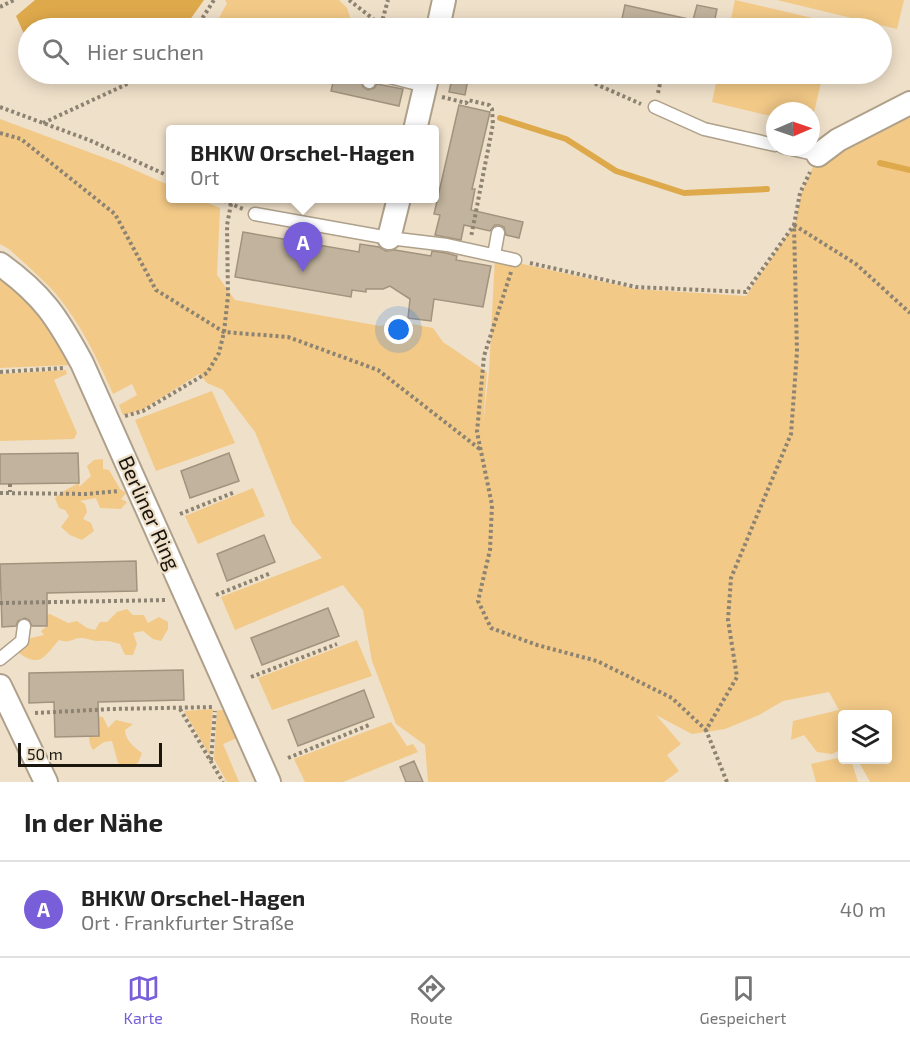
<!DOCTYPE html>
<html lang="de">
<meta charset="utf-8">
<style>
:root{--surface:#fff;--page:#f2f2f2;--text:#222;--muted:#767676;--line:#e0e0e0;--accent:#785ed9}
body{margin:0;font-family:"Exo 2",sans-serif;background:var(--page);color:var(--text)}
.controls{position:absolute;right:18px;bottom:18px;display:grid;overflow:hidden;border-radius:6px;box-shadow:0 3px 15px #0003}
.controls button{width:54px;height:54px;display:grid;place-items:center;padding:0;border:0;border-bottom:2px solid var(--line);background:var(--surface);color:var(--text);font:30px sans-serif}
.compass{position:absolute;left:766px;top:102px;width:54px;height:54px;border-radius:50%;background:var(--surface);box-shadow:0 3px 15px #0003;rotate:88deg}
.scale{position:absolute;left:18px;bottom:15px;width:144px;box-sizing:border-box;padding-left:6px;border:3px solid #1b160e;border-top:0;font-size:16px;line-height:21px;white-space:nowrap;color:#1b160e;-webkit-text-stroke:4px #efe0c9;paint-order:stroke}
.you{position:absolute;left:399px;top:330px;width:21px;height:21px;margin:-15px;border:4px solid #fff;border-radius:50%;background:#1a73e8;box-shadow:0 0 0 9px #1a73e833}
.badge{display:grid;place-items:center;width:39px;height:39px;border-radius:50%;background:var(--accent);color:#fff;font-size:20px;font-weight:700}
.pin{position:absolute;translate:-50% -50px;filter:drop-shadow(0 2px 3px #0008)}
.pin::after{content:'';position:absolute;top:32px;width:21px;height:18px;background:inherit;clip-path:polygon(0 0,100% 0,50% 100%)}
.popup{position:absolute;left:166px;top:125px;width:273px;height:78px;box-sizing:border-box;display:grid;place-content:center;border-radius:6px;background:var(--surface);filter:drop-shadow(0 2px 4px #0005);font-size:20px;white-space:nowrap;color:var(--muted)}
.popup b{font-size:22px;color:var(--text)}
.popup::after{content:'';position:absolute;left:50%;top:100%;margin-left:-12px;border:12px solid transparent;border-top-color:var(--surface)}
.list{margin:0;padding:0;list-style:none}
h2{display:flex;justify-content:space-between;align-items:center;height:78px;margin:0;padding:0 24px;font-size:26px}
h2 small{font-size:20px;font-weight:400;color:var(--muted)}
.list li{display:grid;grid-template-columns:39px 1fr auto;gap:18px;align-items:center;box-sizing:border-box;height:96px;padding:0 24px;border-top:2px solid var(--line)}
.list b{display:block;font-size:22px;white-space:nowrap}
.list p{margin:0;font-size:20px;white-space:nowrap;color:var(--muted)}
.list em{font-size:20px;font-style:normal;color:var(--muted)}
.icon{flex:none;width:33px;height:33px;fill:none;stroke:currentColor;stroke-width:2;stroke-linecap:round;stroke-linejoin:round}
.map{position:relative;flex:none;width:910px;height:782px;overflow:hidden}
.search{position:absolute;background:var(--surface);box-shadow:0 3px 15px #0003;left:18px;right:18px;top:18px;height:66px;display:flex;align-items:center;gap:15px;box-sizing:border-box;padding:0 21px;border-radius:33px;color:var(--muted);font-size:22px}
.sheet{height:174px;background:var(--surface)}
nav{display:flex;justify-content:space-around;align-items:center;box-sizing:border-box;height:84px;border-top:2px solid var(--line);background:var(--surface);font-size:16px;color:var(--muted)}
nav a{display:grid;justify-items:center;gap:3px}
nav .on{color:var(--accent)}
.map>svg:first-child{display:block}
</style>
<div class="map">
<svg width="910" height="782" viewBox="0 0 910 782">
<rect width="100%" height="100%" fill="#efe0c9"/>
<!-- green -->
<g fill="#f2c987">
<polygon points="225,0 339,0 347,8 350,17 342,28 311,28 306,20 295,25 293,28 221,28 218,20 227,3"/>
<polygon points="735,0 834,23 833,28 729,28"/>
<polygon points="777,0 904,0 897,29"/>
<polygon points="718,74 823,74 811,125 811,111 775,111 775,117 712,102"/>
<path d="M 910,103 L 910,782 L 870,782 L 858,760 L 888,760 L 888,714 L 842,714 L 842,749 L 832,754 L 817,752 L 804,735 L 791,740 L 793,721 L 839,710 L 829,692 L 783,701 L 759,715 L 725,729 L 692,734 L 656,715 L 681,744 L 667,755 L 679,771 L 664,782 L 428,782 L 425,745 L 396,724 L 372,661 L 363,610 L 343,585 L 235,630 L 221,597 L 322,558 L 292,523 L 255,432 L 223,390 L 207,383 L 199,374 L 142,410 L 123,415 L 119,405 L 137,395 L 132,384 L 113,394 C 97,358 81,324 56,294 C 42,278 24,263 9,249 L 0,244 L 0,119 L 121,164 L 171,186 L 171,198 L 198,199 L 220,208 L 217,275 L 235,300 L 380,326 L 397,321 L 433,328 L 443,342 L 487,372 L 483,425 L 489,371 L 495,258 L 636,289 L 746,296 L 795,224 L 801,195 L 818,155 Z"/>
<path d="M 0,276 C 8,283 18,289 26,297 C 44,315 59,342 69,365 L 0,368 Z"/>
<polygon points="66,370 67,374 54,380 77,433 74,439 0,441 0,374"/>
<polygon points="212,391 235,443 156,471 135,420"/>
<polygon points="103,459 103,469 109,470 120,489 126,493 121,499 127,502 121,509 100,508 96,498 80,501 85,504 87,512 83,519 91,523 94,531 82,540 70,535 61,527 69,516 65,510 59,508 55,498 60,493 79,483 79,487 91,476 87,466 94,460"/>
<polygon points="253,488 265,516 198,544 185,516"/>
<path d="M 127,609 L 133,615 L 144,615 L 148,623 L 159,617 L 168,622 L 168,629 L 161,641 L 153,639 L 143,631 L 133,633 L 137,644 L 133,655 L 125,655 L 120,644 C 111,641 106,640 97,641 C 92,641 87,638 82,638 C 73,637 71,644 59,640 C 45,655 41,669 19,653 L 31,638 L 44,635 L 41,631 L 47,626 L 46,615 L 50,614 L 68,623 L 77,621 L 87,628 L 95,630 L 100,622 L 107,622 L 117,612 Z"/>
<polygon points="357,640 372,676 272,710 258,678"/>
<polygon points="213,709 209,754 184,711"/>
<polygon points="217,710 225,710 237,738 223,744 239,782 227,782 214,759"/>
<path d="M 95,716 L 103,717 L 108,728 L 116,720 L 133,724 L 125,730 C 125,740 134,747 142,753 L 138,763 L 127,767 L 118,763 L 112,741 L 104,742 L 93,750 C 85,738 91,728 95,716 Z"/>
<polygon points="391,722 407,746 413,744 418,752 343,782 305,782 294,759"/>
<polygon points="842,757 842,760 851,760 858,782 816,782 811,764"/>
</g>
<!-- water -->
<polygon fill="#dea94b" points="35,0 204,0 184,28 28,28 28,43 16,16"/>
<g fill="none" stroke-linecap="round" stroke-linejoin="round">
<!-- stream -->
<g stroke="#dea94b" stroke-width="6">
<polyline points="500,118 566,139 616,171 684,193 767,189"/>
<polyline points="880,163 910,170"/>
</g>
</g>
<!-- building -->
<g fill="#c1b39d" stroke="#a1937d" stroke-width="1.5">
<polygon points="625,5 693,20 697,5 717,9 713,28 620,28"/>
<polygon points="335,74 361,80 363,87 368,90 374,88 377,84 403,89 399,106 331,91"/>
<polygon points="453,74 469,74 465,95 449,92"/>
<polygon points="459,105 490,112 472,189 475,189 471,210 523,222 519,238 506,235 504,227 499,225 495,225 490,231 464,225 461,240 435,235 440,215 434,214"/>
<polygon points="243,232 359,252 360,244 379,247 386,251 395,250 431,256 432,251 446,253 457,256 456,260 491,266 483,307 434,299 431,321 408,318 410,299 390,286 383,289 366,289 366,292 352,290 351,297 235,277"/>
<polygon points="78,453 79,483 0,484 0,454"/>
<polygon points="229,453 239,481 190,498 181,471"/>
<polygon points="264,535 275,562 227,581 217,554"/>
<polygon points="136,561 137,591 47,593 47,626 32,626 29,620 25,618 18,621 16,626 2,627 0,564"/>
<polygon points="328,608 339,636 262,665 251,638"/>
<polygon points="183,670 184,700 98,702 99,736 55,737 54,702 29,703 29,673"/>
<polygon points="364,690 374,717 298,746 288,720"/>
<polygon points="414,761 423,782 406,782 400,767"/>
</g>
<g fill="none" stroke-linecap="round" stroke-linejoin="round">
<defs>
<g id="service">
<polyline points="378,74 425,86"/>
<polyline points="369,82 371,74"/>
<polyline points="655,107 704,129 775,145"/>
<polyline points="783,147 818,155"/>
<polyline points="255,214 389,238 447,245 515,260"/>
<polyline points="494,255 498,233"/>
<polyline points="0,659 22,641 24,626"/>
</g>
<g id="minor">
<polyline points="438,28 444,0"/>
<polyline points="415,130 428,74"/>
<polyline points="818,155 838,140 910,103"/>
<polyline points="389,238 399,198"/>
<path d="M 0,264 C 43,295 57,317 82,363 L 269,782"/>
<polyline points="0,686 46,782"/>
</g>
</defs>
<!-- service casing -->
<use href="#service" stroke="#aea08a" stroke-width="15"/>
<!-- minor casing -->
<use href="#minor" stroke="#aea08a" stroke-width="26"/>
<!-- path -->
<g stroke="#8d8372" stroke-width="4" stroke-dasharray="3 3" stroke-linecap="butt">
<polyline points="349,0 381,25 395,28"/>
<polyline points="0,7 14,0"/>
<polyline points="381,25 388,0"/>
<polyline points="196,28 214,0"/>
<polyline points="573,74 641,104"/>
<polyline points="658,93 662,74"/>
<polyline points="442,97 466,103 468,100 489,105 492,109 493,124 471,237"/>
<polyline points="0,107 89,140 171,177"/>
<polyline points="43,123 125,85 144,74"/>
<polyline points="0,133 21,139 115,214 156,290 224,332 288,337 378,370 481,450"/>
<polyline points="218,198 243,209"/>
<polyline points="794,225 856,264 910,313"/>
<polyline points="530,263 636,287 746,292 794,225"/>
<polyline points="511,272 484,356 477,432 492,505 490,550 478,601 491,628 537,645 597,661 672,698 706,730"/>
<polyline points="0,372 64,368"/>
<polyline points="125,416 143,411 207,373 219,353 224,332 228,296 227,225 231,204"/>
<polyline points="10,484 10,492"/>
<polyline points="0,493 86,494 119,491"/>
<polyline points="180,514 235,492"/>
<polyline points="216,595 271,573"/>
<polyline points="0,603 168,600"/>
<polyline points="251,677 337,644"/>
<polyline points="180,709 223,782"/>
<polyline points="35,713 112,709 213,707"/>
<polyline points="288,758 369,725"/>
<polyline points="211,760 215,711"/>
<polyline points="727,782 706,730 737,677 728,620 731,578 791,434 797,352 794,225 800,193 810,172"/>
</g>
<!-- service -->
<use href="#service" stroke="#fff" stroke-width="12"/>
<!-- minor -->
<use href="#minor" stroke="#fff" stroke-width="22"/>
</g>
<g text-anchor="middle" stroke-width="4.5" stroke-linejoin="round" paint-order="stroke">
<!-- street labels -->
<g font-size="21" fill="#1b160e" stroke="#efe0c9">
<text transform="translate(149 513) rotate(66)" y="7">Berliner Ring</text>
</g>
</g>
</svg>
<div class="controls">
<button><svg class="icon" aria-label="layers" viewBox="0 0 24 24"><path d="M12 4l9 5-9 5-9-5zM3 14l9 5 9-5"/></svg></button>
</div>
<svg class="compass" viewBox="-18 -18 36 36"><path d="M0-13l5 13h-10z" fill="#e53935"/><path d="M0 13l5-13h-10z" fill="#767676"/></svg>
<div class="scale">50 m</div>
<div class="you"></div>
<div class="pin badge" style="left:303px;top:272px">A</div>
<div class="popup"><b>BHKW Orschel-Hagen</b>Ort</div>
<div class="search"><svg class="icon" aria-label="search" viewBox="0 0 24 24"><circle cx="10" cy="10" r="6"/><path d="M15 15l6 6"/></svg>Hier suchen</div>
</div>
<section class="sheet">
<h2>In der Nähe<small></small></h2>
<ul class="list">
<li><span class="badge">A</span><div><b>BHKW Orschel-Hagen</b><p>Ort · Frankfurter Straße</p></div><em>40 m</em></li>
</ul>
</section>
<nav>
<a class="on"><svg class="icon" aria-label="map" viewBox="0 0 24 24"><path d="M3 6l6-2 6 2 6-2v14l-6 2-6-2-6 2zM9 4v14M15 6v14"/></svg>Karte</a>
<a><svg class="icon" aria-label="directions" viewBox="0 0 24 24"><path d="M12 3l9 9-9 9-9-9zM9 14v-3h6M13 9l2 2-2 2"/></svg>Route</a>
<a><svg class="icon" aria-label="saved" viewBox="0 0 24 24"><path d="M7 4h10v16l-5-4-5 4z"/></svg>Gespeichert</a>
</nav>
